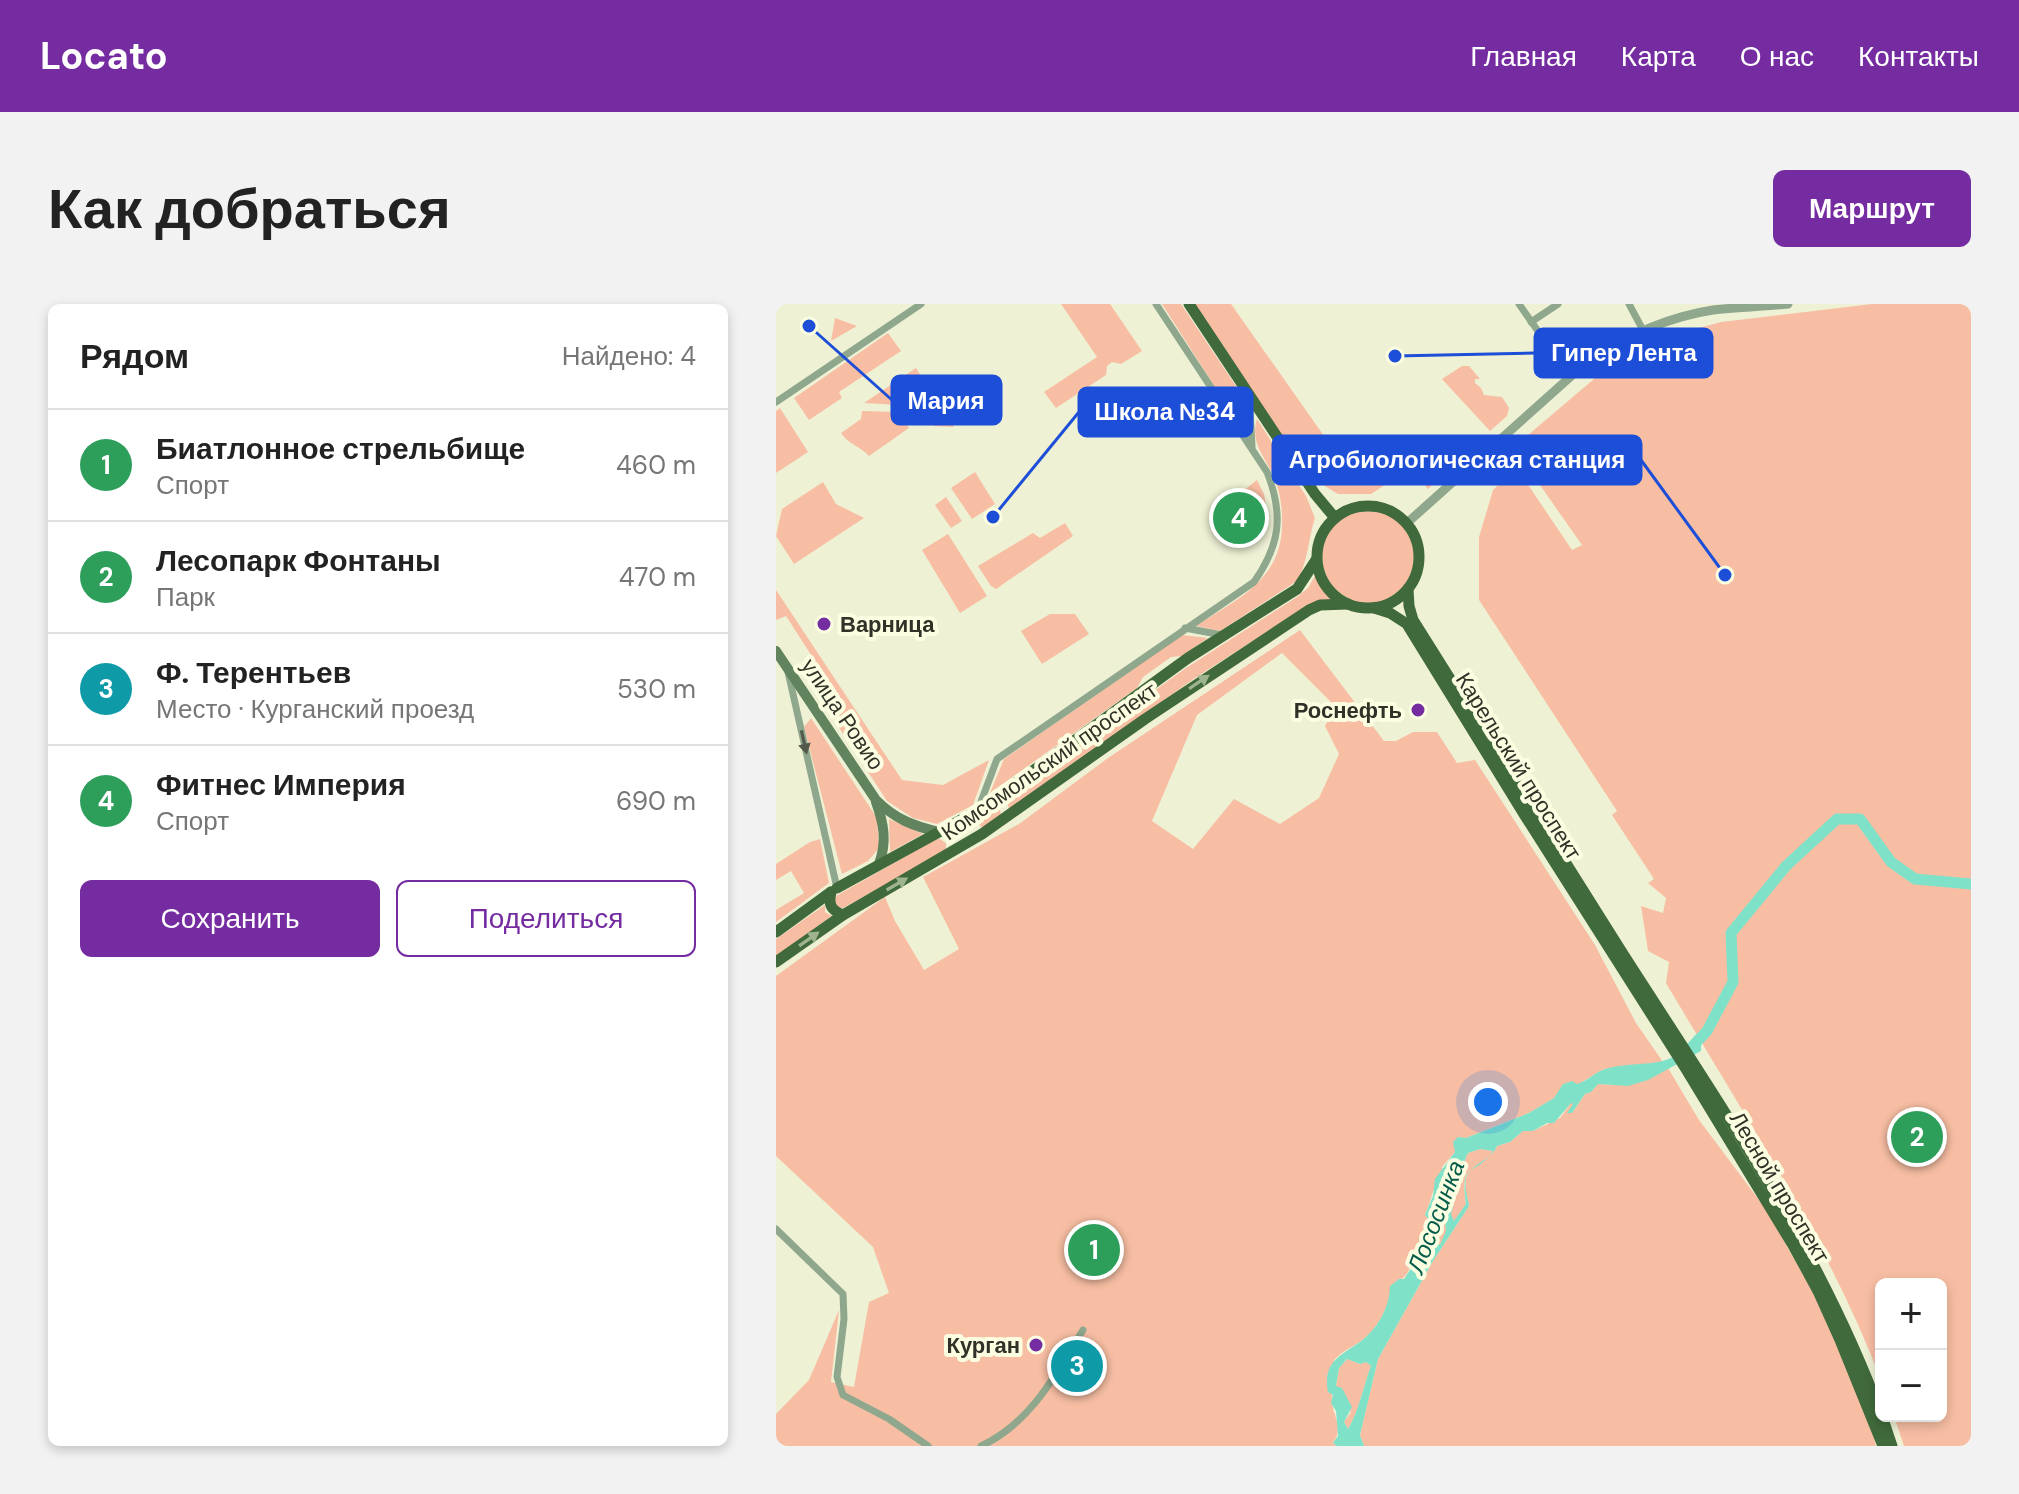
<!DOCTYPE html>
<html lang="ru">
<meta charset="utf-8">
<style>
:root{--surface:#fff;--page:#f2f2f2;--text:#222;--muted:#767676;--line:#e0e0e0;--accent:#742ca0}
body{margin:0;font-family:"DM Sans",sans-serif;background:var(--page);color:var(--text)}
.controls{position:absolute;right:24px;bottom:24px;display:grid;overflow:hidden;border-radius:12px;box-shadow:0 4px 12px #0003}
.controls button{width:72px;height:72px;display:grid;place-items:center;padding:0;border:0;border-bottom:2px solid var(--line);background:var(--surface);color:var(--text);font:40px sans-serif}
.you{position:absolute;left:712px;top:798px;width:28px;height:28px;margin:-20px;border:6px solid #fff;border-radius:50%;background:#1a73e8;box-shadow:0 0 0 12px #1a73e833}
.badge{display:grid;place-items:center;width:52px;height:52px;border-radius:50%;background:var(--accent);color:#fff;font-size:26px;font-weight:700}
.pin{position:absolute;translate:-50% -50%;border:4px solid #fff;box-shadow:0 2px 8px #0006}
.list{margin:0;padding:0;list-style:none}
h2{display:flex;justify-content:space-between;align-items:center;height:104px;margin:0;padding:0 32px;font-size:34px}
h2 small{font-size:26px;font-weight:400;color:var(--muted)}
.list li{display:grid;grid-template-columns:52px 1fr auto;gap:24px;align-items:center;box-sizing:border-box;height:112px;padding:0 32px;border-top:2px solid var(--line)}
.list b{display:block;font-size:30px;white-space:nowrap}
.list p{margin:0;font-size:26px;white-space:nowrap;color:var(--muted)}
.list em{font-size:26px;font-style:normal;color:var(--muted)}
.actions{display:flex;gap:16px;padding:24px 32px}
.actions a{flex:1;padding:18px 0;border:2px solid var(--accent);border-radius:12px;text-align:center;font-size:28px;color:var(--accent)}
.actions .main{background:var(--accent);color:#fff}
.map{position:relative;flex:none;width:1195px;height:1142px;overflow:hidden;border-radius:12px}
header{display:flex;align-items:center;gap:48px;box-sizing:border-box;height:112px;padding:0 40px;background:var(--accent);color:#fff}
header strong{font-size:38px}
nav{display:flex;gap:44px;margin-inline-start:auto;font-size:28px}
.intro{display:flex;align-items:center;justify-content:space-between;box-sizing:border-box;height:192px;padding:0 48px}
h1{margin:0;font-size:56px}
.button{padding:20px 36px;border-radius:12px;background:var(--accent);color:#fff;font-size:28px;font-weight:700}
main{display:flex;gap:48px;padding:0 48px}
aside{flex:1;background:var(--surface);border-radius:12px;box-shadow:0 4px 12px #0003}
.map>svg:first-child{display:block}
</style>
<header>
<strong>Locato</strong>
<nav><a>Главная</a><a>Карта</a><a>О нас</a><a>Контакты</a></nav>
</header>
<div class="intro"><h1>Как добраться</h1><a class="button">Маршрут</a></div>
<main>
<aside>
<h2>Рядом<small>Найдено: 4</small></h2>
<ul class="list">
<li><span class="badge" style="background:#2e9e5b">1</span><div><b>Биатлонное стрельбище</b><p>Спорт</p></div><em>460 m</em></li>
<li><span class="badge" style="background:#2e9e5b">2</span><div><b>Лесопарк Фонтаны</b><p>Парк</p></div><em>470 m</em></li>
<li><span class="badge" style="background:#0f9aa8">3</span><div><b>Ф. Терентьев</b><p>Место · Курганский проезд</p></div><em>530 m</em></li>
<li><span class="badge" style="background:#2e9e5b">4</span><div><b>Фитнес Империя</b><p>Спорт</p></div><em>690 m</em></li>
</ul>
<div class="actions"><a class="main">Сохранить</a><a>Поделиться</a></div>
</aside>
<div class="map">
<svg width="1195" height="1142" viewBox="0 0 1195 1142">
<rect width="100%" height="100%" fill="#eff1d5"/>
<!-- green -->
<g fill="#f7bea3" fill-rule="evenodd">
<polygon points="285,0 334,0 366,47 345,60 336,58 331,62 330,71 280,104 268,88 321,53"/>
<polygon points="386,0 405,0 468,94 470,122 464,122"/>
<polygon points="419,0 455,0 560,149 616,165 609,181 595,190 562,190 534,173"/>
<path d="M 1096,0 L 1195,0 L 1195,1142 L 1128,1142 L 1118,1112 L 1165,1112 L 1165,980 L 1105,980 L 1105,1076 C 1051,935 966,808 890,679 L 893,658 L 872,647 L 865,602 L 887,609 L 890,594 L 872,579 L 878,575 L 836,511 L 841,507 L 703,296 L 703,233 L 717,186 L 740,163 L 796,246 L 806,241 L 733,137 L 745,137 L 845,52 L 898,31 L 945,18 Z"/>
<polygon points="59,14 81,22 55,37"/>
<polygon points="112,29 125,47 63,88 66,94 33,116 18,94"/>
<polygon points="686,62 693,62 704,75 699,75 699,79 705,84 708,91 726,93 733,104 731,112 714,127 666,75"/>
<polygon points="140,64 178,123 158,122 137,92 123,101 88,99"/>
<polygon points="4,104 32,148 0,169 0,107"/>
<path d="M 86,107 L 123,108 L 133,124 L 93,152 C 84,142 72,140 65,129 L 85,115 Z"/>
<path d="M 481,115 L 530,192 L 539,214 C 532,235 532,259 521,277 L 444,327 L 420,322 C 465,293 509,274 506,213 C 506,200 503,184 497,171 C 488,151 474,139 481,115 Z"/>
<polygon points="692,135 699,141 652,185 640,170 669,151 668,147"/>
<polygon points="199,168 219,200 196,215 175,184"/>
<polygon points="481,176 488,190 491,209 477,214 464,189"/>
<polygon points="47,178 60,200 88,214 18,260 0,232 6,205"/>
<polygon points="170,193 186,217 175,224 159,201"/>
<circle cx="592" cy="253" r="46"/>
<polygon points="289,219 297,232 220,285 215,282 202,262 257,229 264,234"/>
<polygon points="172,230 211,292 184,309 146,246"/>
<polygon points="540,270 546,284 556,295 529,303 416,376 233,507 232,500 227,495 410,364 521,293 532,284"/>
<polygon points="0,286 126,476 167,481 213,456 197,501 161,520 137,514 111,497 34,379 41,360 10,312 0,316"/>
<polygon points="274,310 299,310 313,330 266,360 245,327"/>
<path d="M 524,326 L 608,437 L 620,437 L 637,428 L 661,428 L 681,459 L 699,456 L 819,641 L 860,719 L 887,758 L 882,760 L 828,765 L 753,809 L 690,834 L 682,833 L 679,848 L 666,863 L 667,867 C 657,881 656,895 649,911 L 656,918 C 651,926 645,933 641,941 C 631,961 640,969 615,982 C 614,1002 602,1025 585,1037 C 575,1044 566,1047 558,1056 C 557,1069 556,1082 556,1095 C 555,1110 569,1122 557,1139 L 561,1142 L 0,1142 L 0,1110 L 33,1076 L 63,1006 L 55,1078 L 78,1083 L 93,998 L 113,989 L 97,943 L 0,852 L 0,672 L 109,593 L 119,617 L 148,666 L 183,645 L 147,573 L 243,520 L 332,454 ZM 506,349 L 559,402 L 549,422 L 563,450 L 543,494 L 504,520 L 458,495 L 417,545 L 376,517 L 421,411 Z"/>
<polygon points="406,331 432,334 406,352 395,353 367,373 361,384 214,489 228,455"/>
<polygon points="35,414 101,514 103,544 92,557 66,570 28,423"/>
<polygon points="220,501 224,505 225,512 206,524 199,514"/>
<polygon points="113,515 147,530 114,548"/>
<polygon points="162,534 170,539 170,547 67,604 61,603 58,598 60,592"/>
<polygon points="44,535 53,579 0,618 0,606 28,589 15,567 0,576 0,560 34,538"/>
<polygon points="49,601 49,608 56,612 0,652 0,635"/>
<path d="M 892,764 L 923,816 L 989,904 L 1037,988 L 1094,1118 L 1100,1142 L 588,1142 L 584,1131 L 602,1055 L 657,957 L 693,902 C 692,894 688,883 690,875 C 692,861 715,856 721,842 L 734,838 L 747,827 L 757,827 L 784,814 L 795,799 L 798,799 L 796,809 L 809,790 L 815,788 L 822,780 C 852,782 865,780 892,764 Z"/>
<path d="M 704,845 L 717,847 C 698,874 684,855 690,900 L 678,918 L 674,910 L 690,853 L 692,849 Z"/>
<path d="M 667,916 C 677,933 661,945 649,954 L 650,946 L 660,935 L 659,928 L 662,917 Z"/>
<path d="M 571,1055 L 584,1060 L 590,1058 L 595,1062 C 587,1083 583,1108 572,1125 L 568,1118 L 575,1108 L 560,1082 L 563,1064 Z"/>
</g>
<!-- water -->
<path fill="#7fe2c8" fill-rule="evenodd" d="M 919,731 L 925,741 L 925,747 L 872,776 L 852,782 L 822,780 L 815,788 L 809,790 L 796,809 L 791,809 L 797,800 L 795,799 L 778,819 L 771,819 L 757,827 L 747,827 L 734,838 L 721,842 C 716,856 692,861 690,875 C 688,883 692,894 693,902 L 657,957 L 602,1055 L 584,1131 L 588,1142 L 561,1142 L 557,1139 L 562,1132 L 560,1107 L 555,1099 L 557,1091 L 552,1088 C 545,1053 572,1050 591,1032 C 605,1019 614,999 614,982 L 623,975 L 628,975 L 634,966 L 640,942 L 656,919 L 649,911 L 657,892 L 659,875 L 679,848 L 677,838 L 682,833 L 690,834 L 753,809 L 778,794 L 787,780 L 796,777 L 801,780 C 812,777 819,768 829,765 C 862,755 899,769 919,731 ZM 704,845 L 717,847 C 698,874 684,855 690,900 L 678,917 L 675,910 L 690,853 L 692,849 ZM 667,916 C 674,927 667,931 664,941 L 660,939 L 649,953 L 650,946 L 660,935 L 659,928 L 662,917 ZM 571,1055 L 584,1060 L 590,1058 L 595,1062 C 587,1083 583,1107 572,1125 L 568,1118 L 576,1103 L 566,1084 L 560,1082 L 563,1064 Z"/>
<g fill="none" stroke-linecap="round" stroke-linejoin="round">
<!-- river -->
<polyline stroke="#7fe2c8" stroke-width="11" points="913,746 931,727 957,678 955,629 1010,562 1061,515 1084,515 1115,558 1139,575 1195,580"/>
<!-- minor -->
<g stroke="#8fa78d" stroke-width="7">
<polyline points="743,0 794,73"/>
<polyline points="853,0 867,26"/>
<polyline points="755,18 782,0"/>
<polyline points="0,98 145,0"/>
<polyline points="476,143 474,104 478,99"/>
<polyline points="409,324 446,331"/>
<polyline points="12,368 61,584"/>
<path d="M 203,503 L 221,455 L 478,278 C 504,241 508,211 491,168 L 380,0"/>
<polyline points="0,925 67,990 68,1015 61,1073 67,1091 113,1115 152,1142"/>
<path d="M 205,1142 C 255,1119 280,1070 307,1026"/>
</g>
<!-- tertiary -->
<path stroke="#8fa78d" stroke-width="9" d="M 631,219 L 812,57 C 850,32 891,13 937,6 C 962,3 987,3 1012,0"/>
<!-- secondary -->
<g stroke="#61845e" stroke-width="10">
<path d="M 0,347 L 100,496 C 119,515 137,522 163,528"/>
<path d="M 100,498 C 108,520 111,538 103,560"/>
</g>
<!-- primary -->
<g stroke="#406a3c" stroke-width="11">
<polyline points="413,0 539,190 559,214"/>
<circle cx="592" cy="253" r="51"/>
<path d="M 632,285 L 633,302 L 637,316 C 707,427 776,539 847,650 C 942,798 1044,945 1105,1111"/>
<polyline points="598,304 614,309 631,320 748,510 910,765 1018,943 1042,987 1064,1036 1107,1142"/>
<polyline points="61,584 194,511 218,495 412,354 521,285 540,256"/>
<path d="M 55,588 C 52,601 55,606 67,611"/>
<polyline points="0,628 55,588"/>
<polyline points="0,658 67,611 206,530 369,415 533,306 544,301 572,300"/>
<polyline points="1106,1112 1116,1142"/>
</g>
</g>
<!-- one-way arrows -->
<defs><path id="oneway-solid" d="M-6-.8H1V-3.2L6.5 0L1 3.2V.8H-6Z" transform="scale(2)"/></defs>
<g fill="#9eb48f">
<use href="#oneway-solid" transform="translate(423 378) rotate(-34)"/>
<use href="#oneway-solid" transform="translate(121 580) rotate(-30)"/>
<use href="#oneway-solid" transform="translate(33 635) rotate(-35)"/>
</g>
<use fill="#525a4b" href="#oneway-solid" transform="translate(28 438) rotate(77)"/>
<!-- markers -->
<g fill="#742ca0" stroke="#fcfee2" stroke-width="3">
<circle cx="48" cy="320" r="8"/>
<circle cx="642" cy="406" r="8"/>
<circle cx="260" cy="1041" r="8"/>
</g>
<g text-anchor="middle" stroke-width="8" stroke-linejoin="round" paint-order="stroke">
<!-- poi labels -->
<g font-size="22" font-weight="bold" fill="#313127" stroke="#fcfee2" text-anchor="end">
<text x="64" y="328" text-anchor="start">Варница</text>
<text x="626" y="414">Роснефть</text>
<text x="244" y="1049">Курган</text>
</g>
<!-- street labels -->
<g font-size="22" fill="#313127" stroke="#fcfee2">
<text transform="translate(67 410) rotate(56)" y="8">улица Ровио</text>
<text transform="translate(273 457) rotate(-35)" y="8">Комсомольский проспект</text>
<text transform="translate(743 462) rotate(58)" y="8">Карельский проспект</text>
<text transform="translate(1004 883) rotate(59)" y="8">Лесной проспект</text>
</g>
<!-- water labels -->
<g font-size="24" font-style="italic" fill="#045c4b" stroke="#fcfee2">
<text transform="translate(660 913) rotate(-69)" y="8">Лососинка</text>
</g>
</g>
<!-- callouts -->
<path fill="none" stroke="#1d4ed8" stroke-width="3" d="M619 52L759 49M33 22L116 96M217 213L303 108M949 271L865 156"/>
<g fill="#1d4ed8" stroke="#fcfee2" stroke-width="3">
<circle cx="619" cy="52" r="8"/>
<circle cx="33" cy="22" r="8"/>
<circle cx="217" cy="213" r="8"/>
<circle cx="949" cy="271" r="8"/>
</g>
<g fill="#1d4ed8" stroke="#1d4ed8" stroke-width="3">
<rect x="759" y="25" width="177" height="48" rx="8"/>
<rect x="116" y="72" width="109" height="48" rx="8"/>
<rect x="303" y="84" width="173" height="48" rx="8"/>
<rect x="497" y="132" width="368" height="48" rx="8"/>
</g>
<g font-size="24" text-anchor="middle" font-weight="bold" fill="#fff">
<text x="848" y="57">Гипер Лента</text>
<text x="170" y="105">Мария</text>
<text x="389" y="116">Школа №34</text>
<text x="681" y="164">Агробиологическая станция</text>
</g>
</svg>
<div class="controls">
<button>+</button>
<button>−</button>
</div>
<div class="you"></div>
<div class="pin badge" style="left:318px;top:946px;background:#2e9e5b">1</div>
<div class="pin badge" style="left:1141px;top:833px;background:#2e9e5b">2</div>
<div class="pin badge" style="left:301px;top:1062px;background:#0f9aa8">3</div>
<div class="pin badge" style="left:463px;top:214px;background:#2e9e5b">4</div>
</div>
</main>
